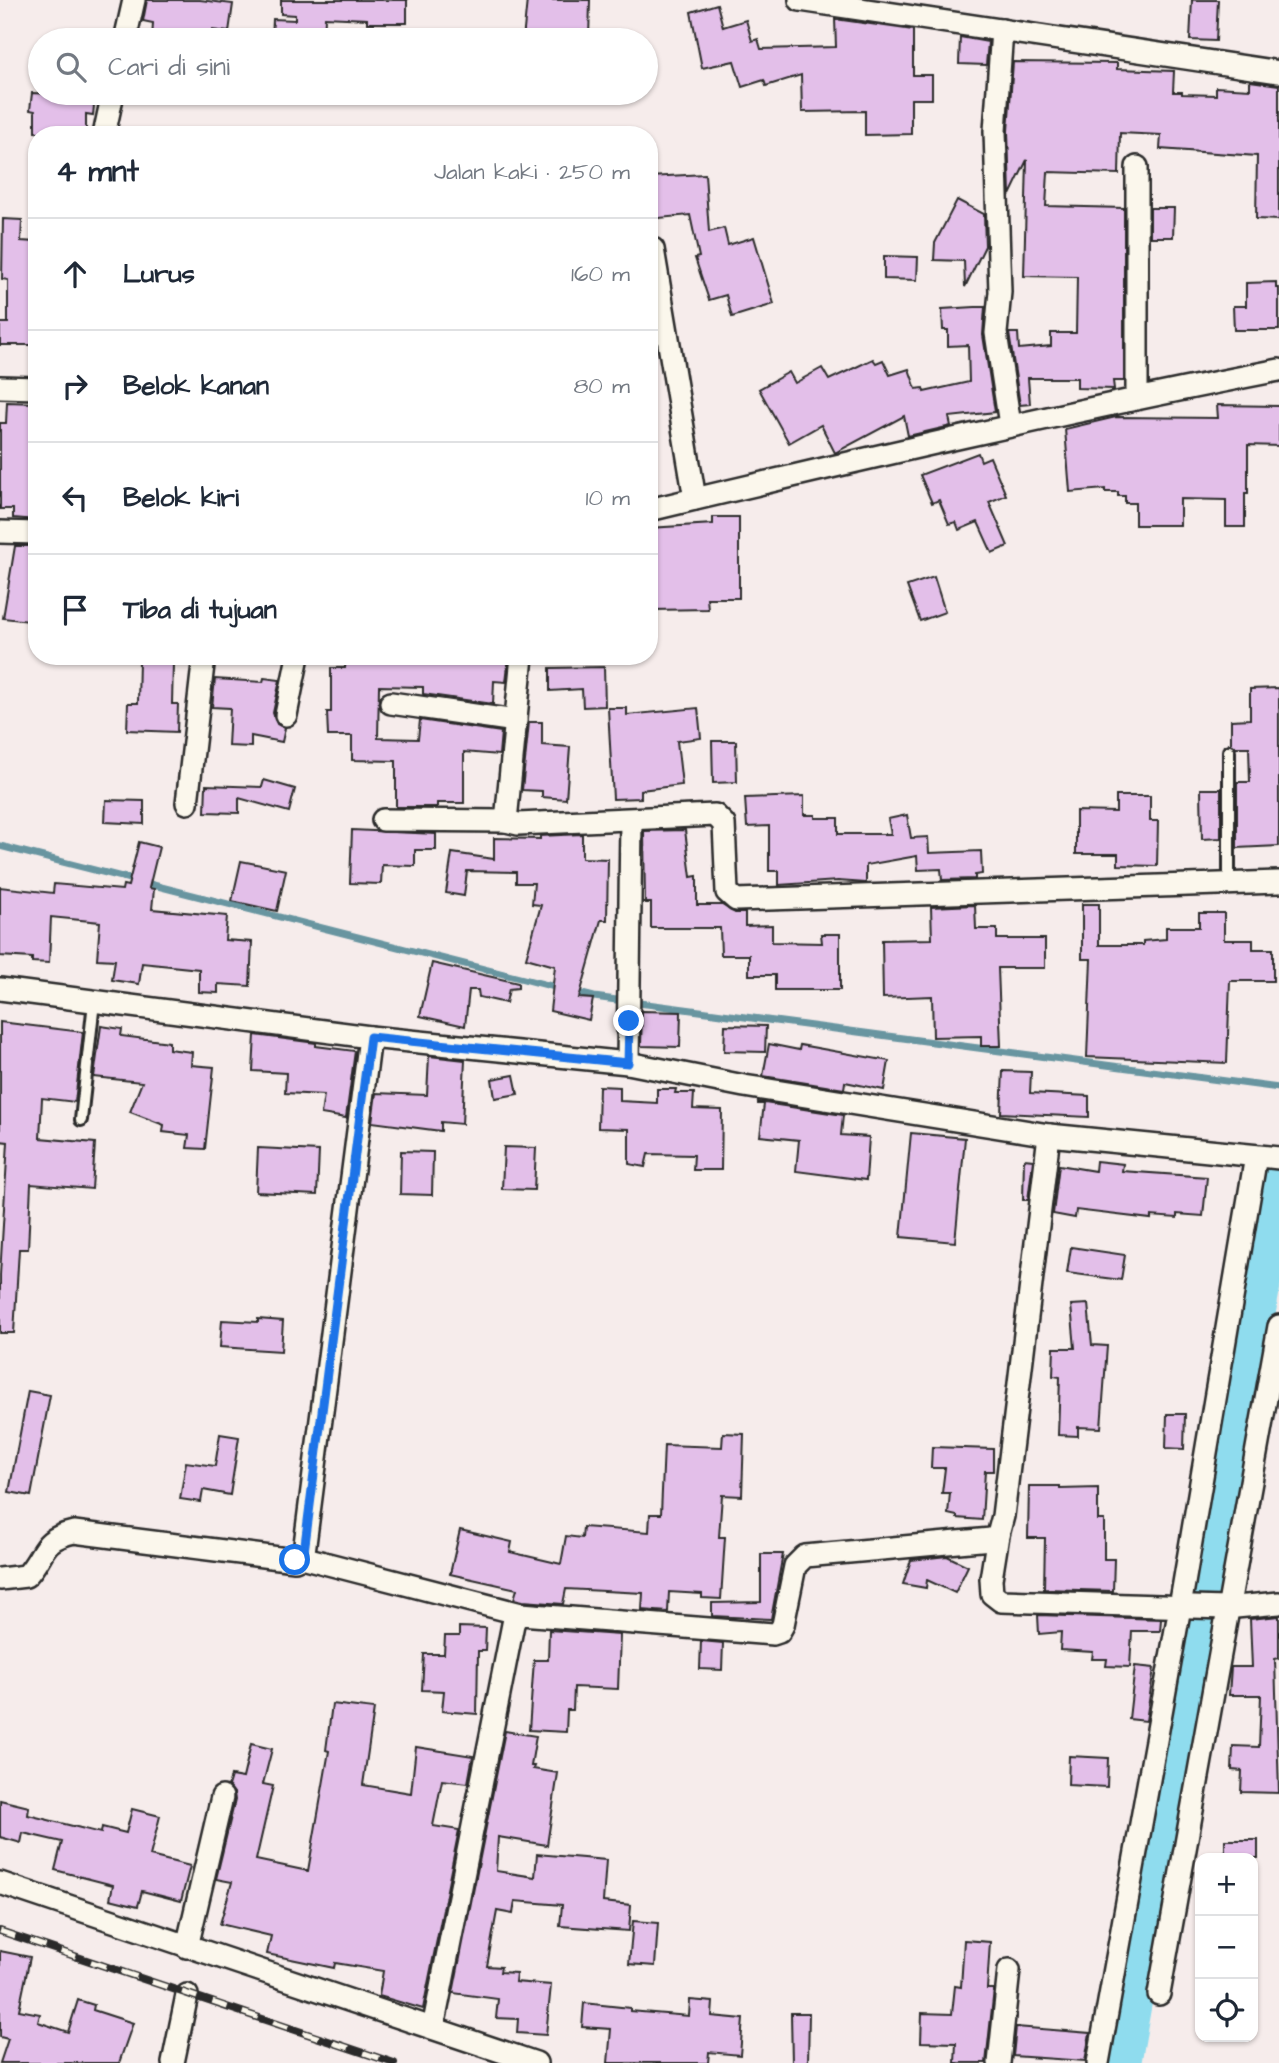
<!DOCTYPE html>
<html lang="id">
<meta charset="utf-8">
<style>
:root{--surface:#fff;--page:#f6f6f7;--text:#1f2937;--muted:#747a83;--line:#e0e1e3}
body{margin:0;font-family:"Architects Daughter",sans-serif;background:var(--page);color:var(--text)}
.controls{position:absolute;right:21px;bottom:21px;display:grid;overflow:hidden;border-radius:14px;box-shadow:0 2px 5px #0004}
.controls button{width:63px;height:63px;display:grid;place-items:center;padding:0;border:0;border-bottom:2px solid var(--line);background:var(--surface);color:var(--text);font:35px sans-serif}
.stop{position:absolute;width:21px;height:21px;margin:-16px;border:5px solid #1a73e8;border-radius:50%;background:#fff}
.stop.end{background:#1a73e8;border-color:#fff;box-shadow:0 2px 7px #0008}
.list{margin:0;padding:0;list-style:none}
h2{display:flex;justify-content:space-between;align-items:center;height:91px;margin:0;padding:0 28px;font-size:30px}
h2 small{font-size:23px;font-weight:400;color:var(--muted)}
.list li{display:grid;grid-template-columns:46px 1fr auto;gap:21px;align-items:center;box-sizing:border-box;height:112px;padding:0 28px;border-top:2px solid var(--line)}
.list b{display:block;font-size:26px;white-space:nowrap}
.list em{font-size:23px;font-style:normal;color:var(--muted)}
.icon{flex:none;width:38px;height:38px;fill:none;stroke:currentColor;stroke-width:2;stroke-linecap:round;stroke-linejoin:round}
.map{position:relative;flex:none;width:1279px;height:2063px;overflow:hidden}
.search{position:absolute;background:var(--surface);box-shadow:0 2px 5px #0004;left:28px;top:28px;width:630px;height:77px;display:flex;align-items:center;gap:18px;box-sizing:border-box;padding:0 24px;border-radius:38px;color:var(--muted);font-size:26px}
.panel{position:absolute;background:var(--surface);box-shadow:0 2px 5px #0004;left:28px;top:126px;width:630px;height:539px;border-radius:28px}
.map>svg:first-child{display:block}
</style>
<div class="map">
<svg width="1279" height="2063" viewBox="0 0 1279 2063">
<rect width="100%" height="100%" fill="#f6eceb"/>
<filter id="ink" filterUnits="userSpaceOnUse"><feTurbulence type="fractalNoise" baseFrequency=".0143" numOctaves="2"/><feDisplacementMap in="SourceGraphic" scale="14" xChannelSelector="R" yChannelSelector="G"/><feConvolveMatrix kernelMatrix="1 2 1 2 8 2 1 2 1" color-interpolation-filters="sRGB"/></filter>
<g filter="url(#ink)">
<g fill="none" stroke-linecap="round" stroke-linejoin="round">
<!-- stream -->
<g stroke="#6795a0" stroke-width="7">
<polyline points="0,846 559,988"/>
<polyline points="574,992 594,997 1279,1088"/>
</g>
<!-- river -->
<polyline stroke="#8fdcee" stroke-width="40" points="1121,2063 1279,1182"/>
</g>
<!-- building -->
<g fill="#e3bfe9" stroke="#2b2b2b" stroke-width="2">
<polygon points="147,0 200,0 233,4 229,32 212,30 211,40 152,40 153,23 143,21"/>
<polygon points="281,0 407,0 407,23 367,23 367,19 325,17 324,40 272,40 273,19 295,20 295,15 281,14"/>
<polygon points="527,0 590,0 589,40 523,40"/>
<polygon points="1192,0 1218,0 1216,41 1190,40"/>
<polygon points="717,4 723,27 746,20 752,41 758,39 761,49 836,47 835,19 913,30 913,75 932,75 932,99 911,99 911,134 865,135 865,111 802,112 801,75 766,86 764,80 742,87 734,61 702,68 691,12"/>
<polygon points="960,37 988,42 986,65 959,64"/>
<polygon points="1013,62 1117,63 1117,69 1174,71 1173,92 1182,92 1182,94 1216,95 1216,87 1250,89 1250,81 1279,85 1279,220 1256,219 1257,156 1160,149 1161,135 1120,133 1119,174 1048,172 1046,206 1124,208 1124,381 1113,381 1114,389 1077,388 1077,378 1028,378 1030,404 1020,405 1009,333 1018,333 1019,349 1051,346 1051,333 1076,333 1077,277 1024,276 1027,160 1010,195 1008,131"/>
<polygon points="32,93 95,96 93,115 86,114 86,134 35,132 35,111 30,110"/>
<polygon points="705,174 709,232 724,228 728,245 754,237 774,304 732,317 726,295 709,300 695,258 699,257 690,215 649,219 649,177"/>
<polygon points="957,200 984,214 985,246 965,287 964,261 934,260 935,243"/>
<polygon points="1150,208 1174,208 1173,237 1150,237"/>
<polygon points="3,219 22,220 21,241 35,242 37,311 35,311 33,345 0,345 0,323 8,323 8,280 2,279"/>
<polygon points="884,256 918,257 917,280 884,279"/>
<polygon points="1276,282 1276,288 1279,288 1279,330 1234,330 1233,306 1246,306 1246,283"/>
<polygon points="975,307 985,307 983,335 995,412 949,417 951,426 908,436 904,416 835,453 821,425 789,443 759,389 789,372 795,383 822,368 829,380 873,359 876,363 883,360 890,375 909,369 916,389 923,388 924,392 969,382 968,345 948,346 948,330 943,330 942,309"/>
<polygon points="7,402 35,403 37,520 13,518 13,509 0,509 0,423 6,423"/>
<polygon points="1217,405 1279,406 1279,446 1248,445 1248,493 1245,493 1245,527 1226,527 1226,500 1180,499 1180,525 1135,525 1135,503 1125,503 1125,496 1118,496 1118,492 1105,492 1105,489 1070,492 1065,429 1116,417 1218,418"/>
<polygon points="978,453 981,461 990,457 1006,495 989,502 1008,546 992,553 978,522 959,530 956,522 949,524 939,500 932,503 920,475"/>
<polygon points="713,517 739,517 739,598 707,598 708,609 652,610 649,528 713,524"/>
<polygon points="15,546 37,546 37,622 3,618"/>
<polygon points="934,577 945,612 920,621 907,586"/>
<polygon points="346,656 509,656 506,682 494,681 493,704 423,694 423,687 379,686 378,738 418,739 420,720 501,732 499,755 464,752 464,803 437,803 437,807 396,807 396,761 352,760 352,736 328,736 327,712 331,712 331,668 345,668"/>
<polygon points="139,661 173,663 172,704 178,704 177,732 127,730 128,703 138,703"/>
<polygon points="604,667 605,706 583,707 582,689 550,691 550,668"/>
<polygon points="264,678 280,680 273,713 277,724 285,728 282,742 251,736 251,747 228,746 230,708 212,707 215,679 263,682"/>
<polygon points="1279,688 1279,846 1237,848 1237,782 1250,782 1249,747 1236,747 1231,744 1231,720 1250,719 1250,689"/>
<polygon points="608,708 627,708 627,715 698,708 701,738 677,741 682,785 641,790 641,798 613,799"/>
<polygon points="529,722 542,722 542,745 570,747 566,799 542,797 542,791 522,790"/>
<polygon points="712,741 736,741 737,782 713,783"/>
<polygon points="264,780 295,789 289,812 239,798 239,813 205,812 206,785 262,787"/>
<polygon points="1201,789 1221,789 1221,838 1202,839"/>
<polygon points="804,796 804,815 815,815 815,818 838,818 838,834 891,834 888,819 907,815 911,838 928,837 929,853 981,851 982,874 975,875 975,879 942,880 941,869 918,870 917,856 866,865 866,883 838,881 779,885 779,871 769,871 769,826 747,827 745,798"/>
<polygon points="1116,796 1150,796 1150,821 1158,821 1157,866 1118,865 1118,854 1076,854 1076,811 1116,812"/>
<polygon points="106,800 144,801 144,824 105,822"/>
<polygon points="352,830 436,834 436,850 415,850 415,866 382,865 381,884 350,883"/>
<polygon points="685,830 691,877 697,876 697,905 722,905 735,913 745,913 745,926 772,925 772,942 822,943 821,934 840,934 840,990 775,990 775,975 749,975 749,955 721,955 720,928 651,928 651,903 645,903 644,831"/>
<polygon points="582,834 582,858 608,859 607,920 601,920 579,998 593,999 589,1020 550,1011 555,966 526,958 541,905 532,904 534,883 516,883 516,872 467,871 464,896 446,893 452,853 494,859 494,838 540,839 540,836"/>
<polygon points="139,842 159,847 149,888 154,889 152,909 227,916 225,940 252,942 250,986 218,984 218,993 199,992 199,969 142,963 139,984 112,980 115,960 97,959 100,922 51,917 49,963 32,962 32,958 0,956 0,887 53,893 54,884 122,890 123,885 128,886"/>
<polygon points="241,861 286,870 277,911 232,901"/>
<polygon points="1082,904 1099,904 1099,945 1143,945 1143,941 1166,939 1166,927 1199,927 1199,913 1224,913 1224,940 1253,940 1253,949 1273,949 1273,981 1230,981 1227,1063 1087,1057 1091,959 1082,959"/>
<polygon points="975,905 976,929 997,929 997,939 1045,939 1045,968 998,968 1001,1046 981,1046 981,1036 933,1037 932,996 883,998 882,940 932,939 931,907"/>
<polygon points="432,963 518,983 518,988 509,989 506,1003 479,997 478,990 469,990 465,1026 420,1016"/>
<polygon points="642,1011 681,1012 680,1047 641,1046"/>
<polygon points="0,1022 83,1032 75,1102 42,1098 40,1138 95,1143 92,1189 31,1184 28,1249 19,1249 14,1333 0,1333 0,1275 8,1142 0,1141"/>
<polygon points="725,1025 766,1026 765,1052 724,1051"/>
<polygon points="101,1026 122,1029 121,1036 169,1042 169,1049 192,1052 191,1065 214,1067 205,1149 187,1148 189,1135 163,1132 164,1125 130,1112 142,1082 94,1077"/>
<polygon points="255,1035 316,1043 316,1046 355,1051 346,1118 321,1114 324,1095 285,1093 286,1073 253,1071"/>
<polygon points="769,1044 799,1050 800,1045 889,1061 884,1090 845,1082 844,1089 763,1076"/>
<polygon points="429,1056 465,1060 462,1124 441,1122 441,1131 372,1122 376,1093 427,1095"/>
<polygon points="1003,1071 1031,1072 1030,1093 1089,1096 1089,1117 1001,1113"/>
<polygon points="514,1075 518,1094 495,1098 492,1079"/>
<polygon points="599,1086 620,1087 620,1101 657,1103 657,1089 676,1089 675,1093 694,1093 693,1109 722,1110 721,1170 693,1170 694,1155 648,1154 645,1167 629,1164 629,1129 598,1128"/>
<polygon points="758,1102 843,1115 841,1135 869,1137 866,1180 796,1171 799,1140 760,1136 764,1104 758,1104"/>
<polygon points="911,1133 965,1138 955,1242 901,1237"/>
<polygon points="504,1147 536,1148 534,1190 502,1189"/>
<polygon points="258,1148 319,1151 317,1195 256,1192"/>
<polygon points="401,1151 433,1152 432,1195 400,1194"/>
<polygon points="1024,1159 1033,1160 1028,1200 1023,1200"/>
<polygon points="1096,1161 1123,1164 1122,1171 1207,1177 1203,1216 1177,1214 1177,1218 1151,1216 1151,1219 1076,1210 1075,1218 1053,1214 1059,1165 1095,1171"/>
<polygon points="1071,1247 1125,1255 1121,1280 1067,1273"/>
<polygon points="1088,1304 1092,1345 1107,1346 1101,1428 1078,1427 1078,1436 1058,1435 1060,1377 1053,1376 1054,1348 1075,1348 1071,1305"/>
<polygon points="258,1319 283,1321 281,1351 220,1347 222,1320 258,1322"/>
<polygon points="28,1391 50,1395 31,1496 9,1492"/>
<polygon points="1167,1414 1185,1414 1184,1449 1166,1448"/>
<polygon points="723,1433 744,1434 742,1496 722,1495 719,1537 725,1537 721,1599 702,1598 702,1594 669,1592 668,1612 642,1610 643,1593 566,1589 563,1604 523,1601 514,1599 517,1589 450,1574 460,1530 512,1542 510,1552 561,1564 566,1536 582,1538 583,1527 649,1532 650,1514 661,1514 664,1445 722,1447"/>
<polygon points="220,1434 239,1437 230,1495 203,1490 201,1502 180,1499 186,1462 215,1466"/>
<polygon points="932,1447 993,1449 993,1471 985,1471 982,1520 957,1518 957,1516 948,1514 950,1493 942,1493 945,1468 931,1468"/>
<polygon points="1029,1486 1060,1486 1060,1489 1098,1488 1098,1520 1104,1520 1104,1559 1114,1559 1113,1591 1044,1589 1045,1538 1028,1538"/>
<polygon points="761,1554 783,1554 771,1619 712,1616 712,1603 761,1602"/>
<polygon points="947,1556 968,1566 955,1593 927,1580 926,1588 903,1584 911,1560"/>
<polygon points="1038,1615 1161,1619 1160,1631 1132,1631 1130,1667 1106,1666 1107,1659 1092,1659 1093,1652 1060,1650 1061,1632 1039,1634"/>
<polygon points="1279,1616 1279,1658 1275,1659 1279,1793 1241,1792 1242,1771 1232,1770 1233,1746 1259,1747 1261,1695 1229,1695 1231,1667 1252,1667 1250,1619"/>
<polygon points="459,1627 486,1628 485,1651 478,1651 477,1714 442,1711 444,1691 422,1690 424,1654 444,1654 445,1636 459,1636"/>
<polygon points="549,1630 620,1635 618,1689 574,1687 573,1710 567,1710 566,1732 529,1730 534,1660 548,1660"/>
<polygon points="701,1641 723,1643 722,1670 700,1669"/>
<polygon points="1135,1666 1154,1668 1146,1721 1129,1719"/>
<polygon points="332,1704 374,1709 363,1785 411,1793 416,1747 473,1756 468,1783 442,1780 433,1826 459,1830 423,2009 379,1996 383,1971 335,1963 334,1968 267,1954 271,1936 220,1924 232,1882 216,1879 235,1800 234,1793 228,1786 231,1776 243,1778 251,1744 272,1749 263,1784 273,1786 256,1860 308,1871 329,1751 326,1750"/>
<polygon points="505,1731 536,1736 531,1766 534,1766 533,1769 558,1773 547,1845 498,1837 496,1871 535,1877 537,1854 606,1860 603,1902 631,1905 629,1931 560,1926 562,1905 515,1901 513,1914 497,1911 487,1966 501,1967 500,1972 516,1973 515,1982 551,1985 546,2035 517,2033 518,2019 496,2018 498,1999 453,1993"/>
<polygon points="1069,1756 1108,1758 1107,1787 1068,1785"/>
<polygon points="0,1800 29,1807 28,1815 101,1833 102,1827 126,1833 132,1809 160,1816 150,1856 190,1866 181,1901 142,1891 138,1906 110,1899 113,1885 55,1870 62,1842 23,1833 21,1843 0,1837"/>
<rect x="1225" y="1840" width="33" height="18"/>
<polygon points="633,1921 658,1923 655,1966 629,1964"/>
<polygon points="964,1940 990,1942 987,1989 994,1989 986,2063 955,2063 956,2043 921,2042 922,2013 952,2014 955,1986 961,1987"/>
<polygon points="0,1951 30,1957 19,2010 40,2014 38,2022 68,2032 78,2000 94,2005 93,2010 133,2023 119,2063 0,2063 8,2039 0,2037"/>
<polygon points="690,2000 713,2002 712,2016 743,2019 740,2055 709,2052 708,2063 608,2063 611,2029 582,2027 584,2003 630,2008 630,2011 689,2016"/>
<polygon points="791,2013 809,2013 808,2063 792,2063"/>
<polygon points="1016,2027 1090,2033 1085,2061 1013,2056"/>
</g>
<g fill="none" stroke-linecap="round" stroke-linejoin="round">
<defs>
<g id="lane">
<polyline points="1229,751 1229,885"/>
<polyline points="81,1120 94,1002"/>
</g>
<g id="street">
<polyline points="800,0 1279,72"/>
<polyline points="1002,30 995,131 1000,292 996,333 1010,425"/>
<polyline points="125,40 134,0"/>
<polyline points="104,135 113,93"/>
<polyline points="653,249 695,499"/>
<polyline points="0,387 37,388"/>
<polyline points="1137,397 1137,167"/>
<path d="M 649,510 C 859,460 1068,411 1279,370"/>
<polyline points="0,532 37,533"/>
<polyline points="522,656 506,821 518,824 715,815 724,824 727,892 736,900 1279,882"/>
<polyline points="391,703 516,721"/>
<polyline points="286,715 298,656"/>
<polyline points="187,803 204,656"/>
<polyline points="383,820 506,821"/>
<polyline points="0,989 370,1037 628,1063 744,1086 1049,1135 1279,1158"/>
<polyline points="628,1063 631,820"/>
<polyline points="998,1535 991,1579 992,1594 1001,1601 1225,1608 1279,1603"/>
<polyline points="301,1557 521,1614"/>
<path d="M 0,1579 L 26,1576 C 47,1553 39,1540 74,1532 L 295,1560 L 301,1557 L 304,1552 L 370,1037"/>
<polyline points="0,1883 536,2063"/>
<polyline points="187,1947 222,1797"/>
<polyline points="1159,1994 1279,1326"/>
<polyline points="433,2028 513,1624 516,1617 521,1614 773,1634 779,1632 783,1625 795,1566 805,1556 991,1539 998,1535 1003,1516 1049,1135"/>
<polyline points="173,2063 187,1995"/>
<polyline points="999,2063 1009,1970"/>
<polyline points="1098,2063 1180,1607 1256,1156"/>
</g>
</defs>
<!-- lane casing -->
<use href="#lane" stroke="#2b2b2b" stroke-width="16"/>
<!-- street casing -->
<use href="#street" stroke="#2b2b2b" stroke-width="26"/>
<!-- lane -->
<use href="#lane" stroke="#fbf7ec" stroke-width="10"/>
<!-- street -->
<use href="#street" stroke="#fbf7ec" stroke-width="21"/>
<defs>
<polyline id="rail" points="0,1931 394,2063"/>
</defs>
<!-- rail casing -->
<use href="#rail" stroke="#2b2b2b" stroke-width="8"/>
<!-- rail -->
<use href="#rail" stroke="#fbf7ec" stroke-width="5" stroke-dasharray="16" stroke-linecap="butt"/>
</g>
</g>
<g fill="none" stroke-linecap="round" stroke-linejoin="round" filter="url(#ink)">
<!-- route -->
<polyline stroke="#1a73e8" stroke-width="9" points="295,1560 301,1557 304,1552 370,1037 628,1063 629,1021"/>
</g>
</svg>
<div class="controls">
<button>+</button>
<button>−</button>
<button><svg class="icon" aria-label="locate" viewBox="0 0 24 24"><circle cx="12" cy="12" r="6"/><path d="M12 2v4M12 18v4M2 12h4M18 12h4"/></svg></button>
</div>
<div class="stop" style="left:295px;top:1560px"></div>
<div class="stop end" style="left:629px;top:1021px"></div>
<div class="search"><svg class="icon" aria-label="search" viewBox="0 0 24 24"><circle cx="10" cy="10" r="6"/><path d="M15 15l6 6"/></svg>Cari di sini</div>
<section class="panel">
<h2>4 mnt<small>Jalan kaki · 250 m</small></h2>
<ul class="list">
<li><svg class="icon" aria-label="ahead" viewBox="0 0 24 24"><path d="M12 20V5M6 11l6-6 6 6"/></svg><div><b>Lurus</b></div><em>160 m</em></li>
<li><svg class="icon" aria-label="right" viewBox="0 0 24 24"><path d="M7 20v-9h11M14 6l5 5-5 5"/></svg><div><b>Belok kanan</b></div><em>80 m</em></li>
<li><svg class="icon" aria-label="left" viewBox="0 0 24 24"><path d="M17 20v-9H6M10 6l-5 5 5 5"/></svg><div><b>Belok kiri</b></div><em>10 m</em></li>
<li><svg class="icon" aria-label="arrive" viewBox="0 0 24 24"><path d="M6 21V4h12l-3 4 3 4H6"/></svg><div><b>Tiba di tujuan</b></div></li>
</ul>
</section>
</div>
